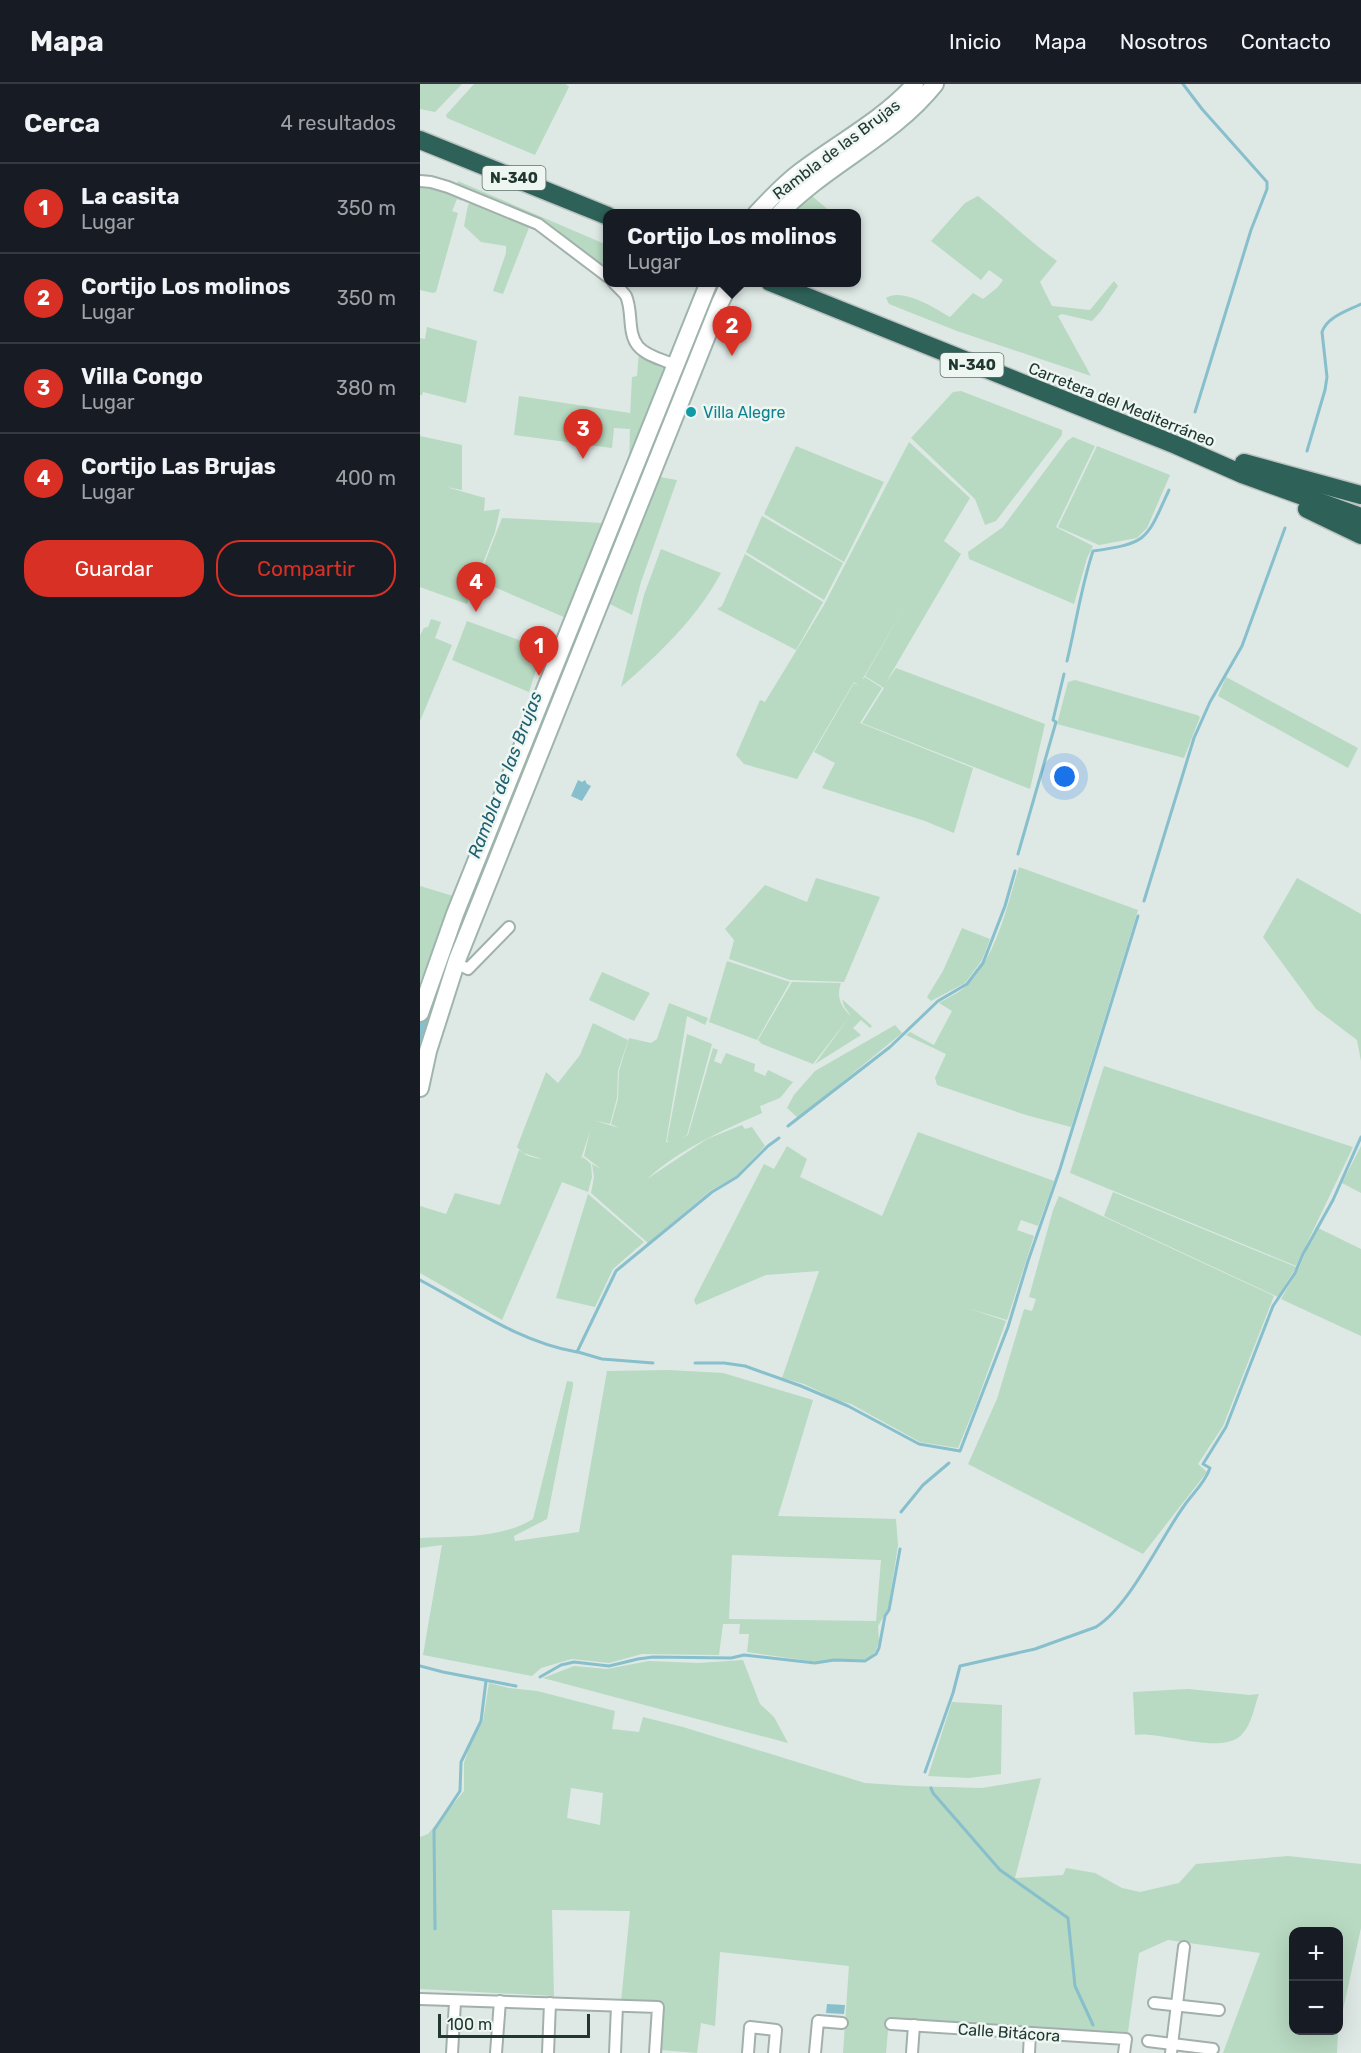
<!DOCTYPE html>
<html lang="es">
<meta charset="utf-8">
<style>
:root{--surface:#171b24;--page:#20242c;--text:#f1f3f6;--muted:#9ea1a6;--line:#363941;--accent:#d93025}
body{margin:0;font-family:Rubik,sans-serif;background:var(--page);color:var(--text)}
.controls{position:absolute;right:18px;bottom:18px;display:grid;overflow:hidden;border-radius:12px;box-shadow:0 6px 24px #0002}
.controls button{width:54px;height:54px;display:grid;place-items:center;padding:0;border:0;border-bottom:2px solid var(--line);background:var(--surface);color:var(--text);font:30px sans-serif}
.scale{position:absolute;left:18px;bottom:15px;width:152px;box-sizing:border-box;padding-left:6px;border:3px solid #213832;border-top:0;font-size:16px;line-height:21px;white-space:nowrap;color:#213832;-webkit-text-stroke:4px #eef6f2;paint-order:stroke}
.you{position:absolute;left:645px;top:693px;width:21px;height:21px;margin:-15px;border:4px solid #fff;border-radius:50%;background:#1a73e8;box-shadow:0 0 0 9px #1a73e833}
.badge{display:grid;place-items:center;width:39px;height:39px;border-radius:50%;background:var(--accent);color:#fff;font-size:20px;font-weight:700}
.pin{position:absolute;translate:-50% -50px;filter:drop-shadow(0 2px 3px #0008)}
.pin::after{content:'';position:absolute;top:32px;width:21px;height:18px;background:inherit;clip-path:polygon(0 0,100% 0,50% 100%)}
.popup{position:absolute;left:183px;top:125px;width:258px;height:78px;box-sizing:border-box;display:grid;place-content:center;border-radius:12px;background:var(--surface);filter:drop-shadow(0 2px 4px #0005);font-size:20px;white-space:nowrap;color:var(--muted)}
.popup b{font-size:22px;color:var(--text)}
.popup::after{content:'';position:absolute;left:50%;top:100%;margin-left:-12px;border:12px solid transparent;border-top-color:var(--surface)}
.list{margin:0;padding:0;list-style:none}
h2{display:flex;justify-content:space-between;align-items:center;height:78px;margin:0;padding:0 24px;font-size:26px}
h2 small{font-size:20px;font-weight:400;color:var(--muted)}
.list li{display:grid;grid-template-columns:39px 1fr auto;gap:18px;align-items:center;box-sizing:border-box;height:90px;padding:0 24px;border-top:2px solid var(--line)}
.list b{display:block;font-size:22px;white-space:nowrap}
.list p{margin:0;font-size:20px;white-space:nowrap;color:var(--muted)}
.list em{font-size:20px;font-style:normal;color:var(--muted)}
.actions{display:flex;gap:12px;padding:18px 24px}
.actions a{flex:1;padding:14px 0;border:2px solid var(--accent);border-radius:24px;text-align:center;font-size:21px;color:var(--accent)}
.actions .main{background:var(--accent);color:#fff}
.map{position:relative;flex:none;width:941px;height:1969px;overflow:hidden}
header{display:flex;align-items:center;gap:36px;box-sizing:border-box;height:84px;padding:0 30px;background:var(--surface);border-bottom:2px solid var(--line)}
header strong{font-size:28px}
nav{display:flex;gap:33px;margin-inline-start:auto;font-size:21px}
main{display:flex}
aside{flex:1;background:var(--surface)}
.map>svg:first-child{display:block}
</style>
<header>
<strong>Mapa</strong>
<nav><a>Inicio</a><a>Mapa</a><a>Nosotros</a><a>Contacto</a></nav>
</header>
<main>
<aside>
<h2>Cerca<small>4 resultados</small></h2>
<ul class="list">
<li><span class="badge">1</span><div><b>La casita</b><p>Lugar</p></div><em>350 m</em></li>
<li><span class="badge">2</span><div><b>Cortijo Los molinos</b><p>Lugar</p></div><em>350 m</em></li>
<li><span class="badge">3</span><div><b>Villa Congo</b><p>Lugar</p></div><em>380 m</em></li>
<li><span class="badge">4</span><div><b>Cortijo Las Brujas</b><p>Lugar</p></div><em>400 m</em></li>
</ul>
<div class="actions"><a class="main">Guardar</a><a>Compartir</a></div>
</aside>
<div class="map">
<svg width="941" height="1969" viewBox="0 0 941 1969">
<rect width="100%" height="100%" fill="#dee9e5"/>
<!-- green -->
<g fill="#b8d9c2" fill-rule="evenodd">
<polygon points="0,0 42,0 15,28 0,25"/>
<polygon points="54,0 146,0 149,3 115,71 27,34 26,31"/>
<polygon points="38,97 187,161 187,188 130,143 36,103"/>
<polygon points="0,101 13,101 40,114 42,117 37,115 32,127 38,129 16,208 13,209 0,206"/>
<polygon points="392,112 412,129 371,130"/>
<path d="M 558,112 C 585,133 609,157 637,177 L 620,198 L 632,222 L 670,226 L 694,197 L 698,202 L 681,227 L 672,237 L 642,230 L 638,232 L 671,292 L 537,247 L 469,220 L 466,214 C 482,203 515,224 530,233 L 553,209 L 563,215 L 578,203 L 583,196 L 569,186 L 561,196 L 511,157 L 545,119 Z"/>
<polygon points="52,117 110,141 83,210 73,207 86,169 86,162 61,158 44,142 48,121"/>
<polygon points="7,243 57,257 46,319 3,308 2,311 0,311 0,254 5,255"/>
<polygon points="219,267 248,283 209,379 210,345 194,344 192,364 94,351 99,312 210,329 210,333 212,293 217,292"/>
<polygon points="541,307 642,346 642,351 576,437 565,441 555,415 491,354 533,308"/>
<polygon points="0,352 42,361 42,406 26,403 65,414 64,427 80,425 75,448 47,520 0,503"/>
<polygon points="653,353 675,362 636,443 673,462 667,474 654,520 549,475 548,468 583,443 647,357"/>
<polygon points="489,358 550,414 524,457 541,470 465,600 476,584 625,640 610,705 442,639 464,604 445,592 488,517 442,596 445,593 462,604 440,639 553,684 534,749 505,737 402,704 415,679 394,668 434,599 439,602 434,598 377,695 324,680 316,671 340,616 345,618 404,521"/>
<polygon points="376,362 464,398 424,478 344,430"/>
<polygon points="677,362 750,391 727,444 717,454 679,461 638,443"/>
<polygon points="240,393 257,396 221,498 212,531 190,520"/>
<polygon points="342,432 423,479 404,516 326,468"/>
<polygon points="82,434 183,439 146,534 58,496"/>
<path d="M 241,465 L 301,489 C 276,535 240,569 201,603 L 224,511 Z"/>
<polygon points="325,470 403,518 376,566 297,525 302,522"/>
<polygon points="11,535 21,538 15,554 32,561 0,637 0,551 4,544 8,543"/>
<polygon points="47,537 129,567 123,587 116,586 109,608 32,576"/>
<polygon points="806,593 938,664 928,684 798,612"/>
<polygon points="655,596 777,631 780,633 764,674 637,640 648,598"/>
<path d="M 599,783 L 718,826 L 651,1043 L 606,1031 L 517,1001 L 515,994 L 526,970 L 486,951 L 490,948 L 514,961 L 532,927 L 519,919 C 529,913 543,907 550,898 C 577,870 588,819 599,783 Z"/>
<polygon points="396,794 460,813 424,898 370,896 309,875 314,856 305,845 345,801 387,818"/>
<polygon points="877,794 941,830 941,977 937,956 896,925 843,853"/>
<polygon points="0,802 33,812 0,898"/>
<polygon points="542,844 570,855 562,876 545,899 511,917 507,913 523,887"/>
<polygon points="307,877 370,898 337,956 289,938"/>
<polygon points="182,888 230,909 214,937 169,916"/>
<path d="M 372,898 L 421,899 C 416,913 421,923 431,932 L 424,922 L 422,915 L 452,942 L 450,944 L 441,936 L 433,944 L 441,951 L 395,980 L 430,932 L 393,980 L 342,960 L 338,956 Z"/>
<path d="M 249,919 L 288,934 L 285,941 L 267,932 L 246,1058 L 249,1058 L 247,1057 L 267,950 L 292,960 L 267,1051 L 260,1055 L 268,1051 L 293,964 L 298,966 L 294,977 L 301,980 L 306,969 L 335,980 L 334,987 L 345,992 L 348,986 L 373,998 L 360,1014 L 340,1022 L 342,1029 C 301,1047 260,1065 227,1095 L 287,1055 L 322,1041 L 325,1045 L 332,1043 L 345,1062 L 316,1092 L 290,1107 L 228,1159 L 171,1109 L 174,1093 L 172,1080 L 181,1085 L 164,1072 L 170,1047 L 161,1075 L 163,1073 L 171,1080 L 172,1093 L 168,1108 L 142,1098 L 82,1236 L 0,1189 L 0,1122 L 26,1130 L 35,1109 L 80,1121 L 99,1066 C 105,1072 114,1074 123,1075 L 103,1069 L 97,1063 L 126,988 L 138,999 L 160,971 L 173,939 L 208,956 L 198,987 L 197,1014 L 190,1040 L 173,1036 L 199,1044 L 191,1040 L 198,1015 L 199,987 L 209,954 L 231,959 L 237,955 Z"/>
<polygon points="475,941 482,949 378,1034 367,1024 374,1011 395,987"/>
<polygon points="684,982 933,1063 876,1182 650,1089"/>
<polygon points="498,1048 634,1097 618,1142 601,1136 597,1146 614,1152 587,1236 547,1224 586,1237 556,1320 538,1364 500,1358 431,1320 417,1316 384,1300 362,1294 399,1187 346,1191 276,1221 274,1216 344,1080 354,1085 367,1062 387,1075 380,1093 462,1132"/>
<polygon points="941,1062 941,1109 922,1099"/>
<polygon points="693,1108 876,1183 858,1213 684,1132"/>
<polygon points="168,1110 224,1158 193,1185 175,1223 136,1214"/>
<polygon points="639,1112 854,1212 803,1342 778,1380 787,1388 723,1470 548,1380 577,1315 604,1225 612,1227 616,1215 609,1213 633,1126"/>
<polygon points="896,1143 941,1165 941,1252 861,1215 879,1184"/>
<path d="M 249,1286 L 303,1289 L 393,1316 L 358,1432 L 476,1435 L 478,1461 L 468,1525 L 458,1542 L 459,1558 L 455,1568 L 450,1573 L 443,1576 L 413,1575 L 397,1578 L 327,1568 L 329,1550 L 319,1550 L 320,1540 L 303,1540 L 299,1571 L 222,1570 L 189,1579 L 152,1575 L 121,1584 L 112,1592 L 3,1571 L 22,1461 L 0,1464 L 0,1454 C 37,1452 81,1455 113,1435 L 147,1297 L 153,1298 L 153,1302 L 127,1435 L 94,1452 L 95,1457 L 159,1448 L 187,1287 ZM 312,1471 L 461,1476 L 456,1537 L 309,1535 Z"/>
<polygon points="323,1576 340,1620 354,1633 368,1659 123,1594 154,1582 187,1585 229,1577 278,1579"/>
<path d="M 69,1599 L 89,1604 L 117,1607 L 195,1627 L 192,1645 L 219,1648 L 223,1633 L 263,1643 L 445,1699 L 490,1702 L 562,1704 L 621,1694 L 595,1794 L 643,1791 L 646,1784 L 675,1789 L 702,1804 L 720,1808 L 759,1799 L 776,1780 L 868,1772 L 941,1780 L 941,1844 L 919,1944 L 918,1848 L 874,1848 L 874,1946 L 918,1947 L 917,1969 L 803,1969 L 840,1869 L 748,1856 L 719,1869 L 708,1948 L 469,1936 L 466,1969 L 423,1969 L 429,1882 L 300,1868 L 295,1942 L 281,1939 L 277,1969 L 241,1966 L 243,1920 L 201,1918 L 210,1827 L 132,1826 L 134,1912 L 0,1905 L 0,1753 L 8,1750 L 44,1707 L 44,1679 L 50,1661 L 63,1637 ZM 151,1704 L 183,1709 L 180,1741 L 147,1734 Z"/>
<path d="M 768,1605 L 830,1611 L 839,1610 C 834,1623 832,1639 823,1649 C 805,1673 742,1647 715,1651 L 713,1608 Z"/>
<polygon points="532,1618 582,1621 581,1690 549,1694 508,1692"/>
</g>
<!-- water -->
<g fill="#88bfcc">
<polygon points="293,199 306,199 0,988 0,938 10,905"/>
<polygon points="158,696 162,698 165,696 167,700 171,702 162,717 151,712"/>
<polygon points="407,1920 425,1921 424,1930 406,1929"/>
</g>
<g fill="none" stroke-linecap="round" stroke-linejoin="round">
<!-- stream -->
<g stroke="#88bfcc" stroke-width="3">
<polyline points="763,0 782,25 847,98 847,105 831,146 775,328"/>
<path d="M 887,367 L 905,306 L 907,293 L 902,248 C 907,233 927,227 941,220"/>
<path d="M 647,577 C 656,540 661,503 673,467 C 729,459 726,456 749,406"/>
<polyline points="598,770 636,638 633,636 644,590"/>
<polyline points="724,817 774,654 790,618 822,562 865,444"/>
<polyline points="368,1042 470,963 518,917 547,900 563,879 585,822 595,787"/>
<path d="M 0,1196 C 51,1223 99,1258 157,1268 L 196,1187 L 292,1108 L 317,1093 L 348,1062 L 359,1054"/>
<polyline points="158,1268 182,1275 233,1279"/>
<polyline points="275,1279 304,1279 325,1282 381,1302 428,1322 499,1360 540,1367 588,1243 608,1177 640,1085 718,832"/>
<polyline points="481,1428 503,1401 529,1379"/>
<polyline points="0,1582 23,1588 96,1602"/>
<polyline points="120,1593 141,1581 154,1578 189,1582 218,1575 233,1573 311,1574 324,1571 395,1579 414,1576 445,1577 456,1570 459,1564 465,1532 469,1526 480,1465"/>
<path d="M 505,1688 L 533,1609 L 540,1582 L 615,1565 L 676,1543 C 710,1522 740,1455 764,1422 C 773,1409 785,1399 790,1384 L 783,1380 L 806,1343 L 853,1222 L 875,1189 L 883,1170 L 913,1116 L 941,1053"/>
<polyline points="511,1704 513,1709 580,1786 648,1834 655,1902 673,1941"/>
<polyline points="15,1845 14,1746 40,1707 41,1678 61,1637 66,1597"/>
</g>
<defs>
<g id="street">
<polyline points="0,97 11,98 28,103 118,140 188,193"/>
<path d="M 193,198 C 197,203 203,207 206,212 C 213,227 207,249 218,262 C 226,272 244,276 255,281"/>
<polyline points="36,879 48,885 89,843"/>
<polyline points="0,1915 238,1923 235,1969"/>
<polyline points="734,1919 799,1926"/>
<polyline points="471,1940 706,1955 704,1969"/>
<polyline points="728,1957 793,1965"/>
<polyline points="32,1969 35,1918"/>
<polyline points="76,1969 80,1917"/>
<polyline points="128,1969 130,1919"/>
<polyline points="195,1969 197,1922"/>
<polyline points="328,1969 330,1943 356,1946 354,1969"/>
<polyline points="395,1969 398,1937 422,1939"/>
<polyline points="492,1969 494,1941"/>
<polyline points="609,1969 610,1949"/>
<polyline points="751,1969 764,1863"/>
</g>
<g id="secondary">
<path d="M 336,130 C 350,115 364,100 380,88 C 418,59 463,36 495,0"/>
<path d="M 359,130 C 407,80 472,54 515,0"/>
<polyline points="0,929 35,830 289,198"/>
<polyline points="0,1004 8,967 37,876 300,219 310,198"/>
</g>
<g id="highway">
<polyline points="0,56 188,132"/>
<polyline points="350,198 756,361 822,390 941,433"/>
<polyline points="824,379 941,411"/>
<polyline points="887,425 941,451"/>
</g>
</defs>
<!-- street casing -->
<use href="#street" stroke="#a2b0ac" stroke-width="14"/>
<!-- secondary casing -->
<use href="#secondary" stroke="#9eb4ad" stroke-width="20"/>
<!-- highway casing -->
<use href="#highway" stroke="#bcc3c2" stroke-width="21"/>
<!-- street -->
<use href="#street" stroke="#fff" stroke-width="10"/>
<!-- secondary -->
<use href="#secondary" stroke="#fff" stroke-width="16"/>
<!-- highway -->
<use href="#highway" stroke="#2e6259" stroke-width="18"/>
</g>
<!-- markers -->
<circle fill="#0f9aa8" stroke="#eef6f2" stroke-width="2" cx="271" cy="328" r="6"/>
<g text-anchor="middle" stroke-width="5" stroke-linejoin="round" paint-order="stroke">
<!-- shield labels -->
<g fill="#eef6f2" stroke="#5e716c" stroke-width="1.5">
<rect x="62.5" y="82" width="63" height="24" rx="4.5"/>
<rect x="520.5" y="269" width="63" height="24" rx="4.5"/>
</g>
<g font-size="15" font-weight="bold" fill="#213832">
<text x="94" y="99">N-340</text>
<text x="552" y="286">N-340</text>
</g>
<!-- street labels -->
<g font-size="16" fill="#213832" stroke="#eef6f2">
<text transform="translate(416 65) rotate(-37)" y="6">Rambla de las Brujas</text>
<text transform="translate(702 320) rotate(22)" y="6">Carretera del Mediterráneo</text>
<text transform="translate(589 1948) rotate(4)" y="6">Calle Bitácora</text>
</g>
<!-- culture labels -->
<g font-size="16" fill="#0d838f" stroke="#eef6f2" text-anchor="start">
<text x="283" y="334">Villa Alegre</text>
</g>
<!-- water labels -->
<g font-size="18" font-style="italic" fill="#1e5f70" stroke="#eef6f2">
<text transform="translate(85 691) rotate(-69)" y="6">Rambla de las Brujas</text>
</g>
</g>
</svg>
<div class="controls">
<button>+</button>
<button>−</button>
</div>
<div class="scale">100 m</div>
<div class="you"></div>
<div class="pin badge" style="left:119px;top:592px">1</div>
<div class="pin badge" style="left:312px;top:272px">2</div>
<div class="popup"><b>Cortijo Los molinos</b>Lugar</div>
<div class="pin badge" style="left:163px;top:375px">3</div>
<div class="pin badge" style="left:56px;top:528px">4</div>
</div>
</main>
